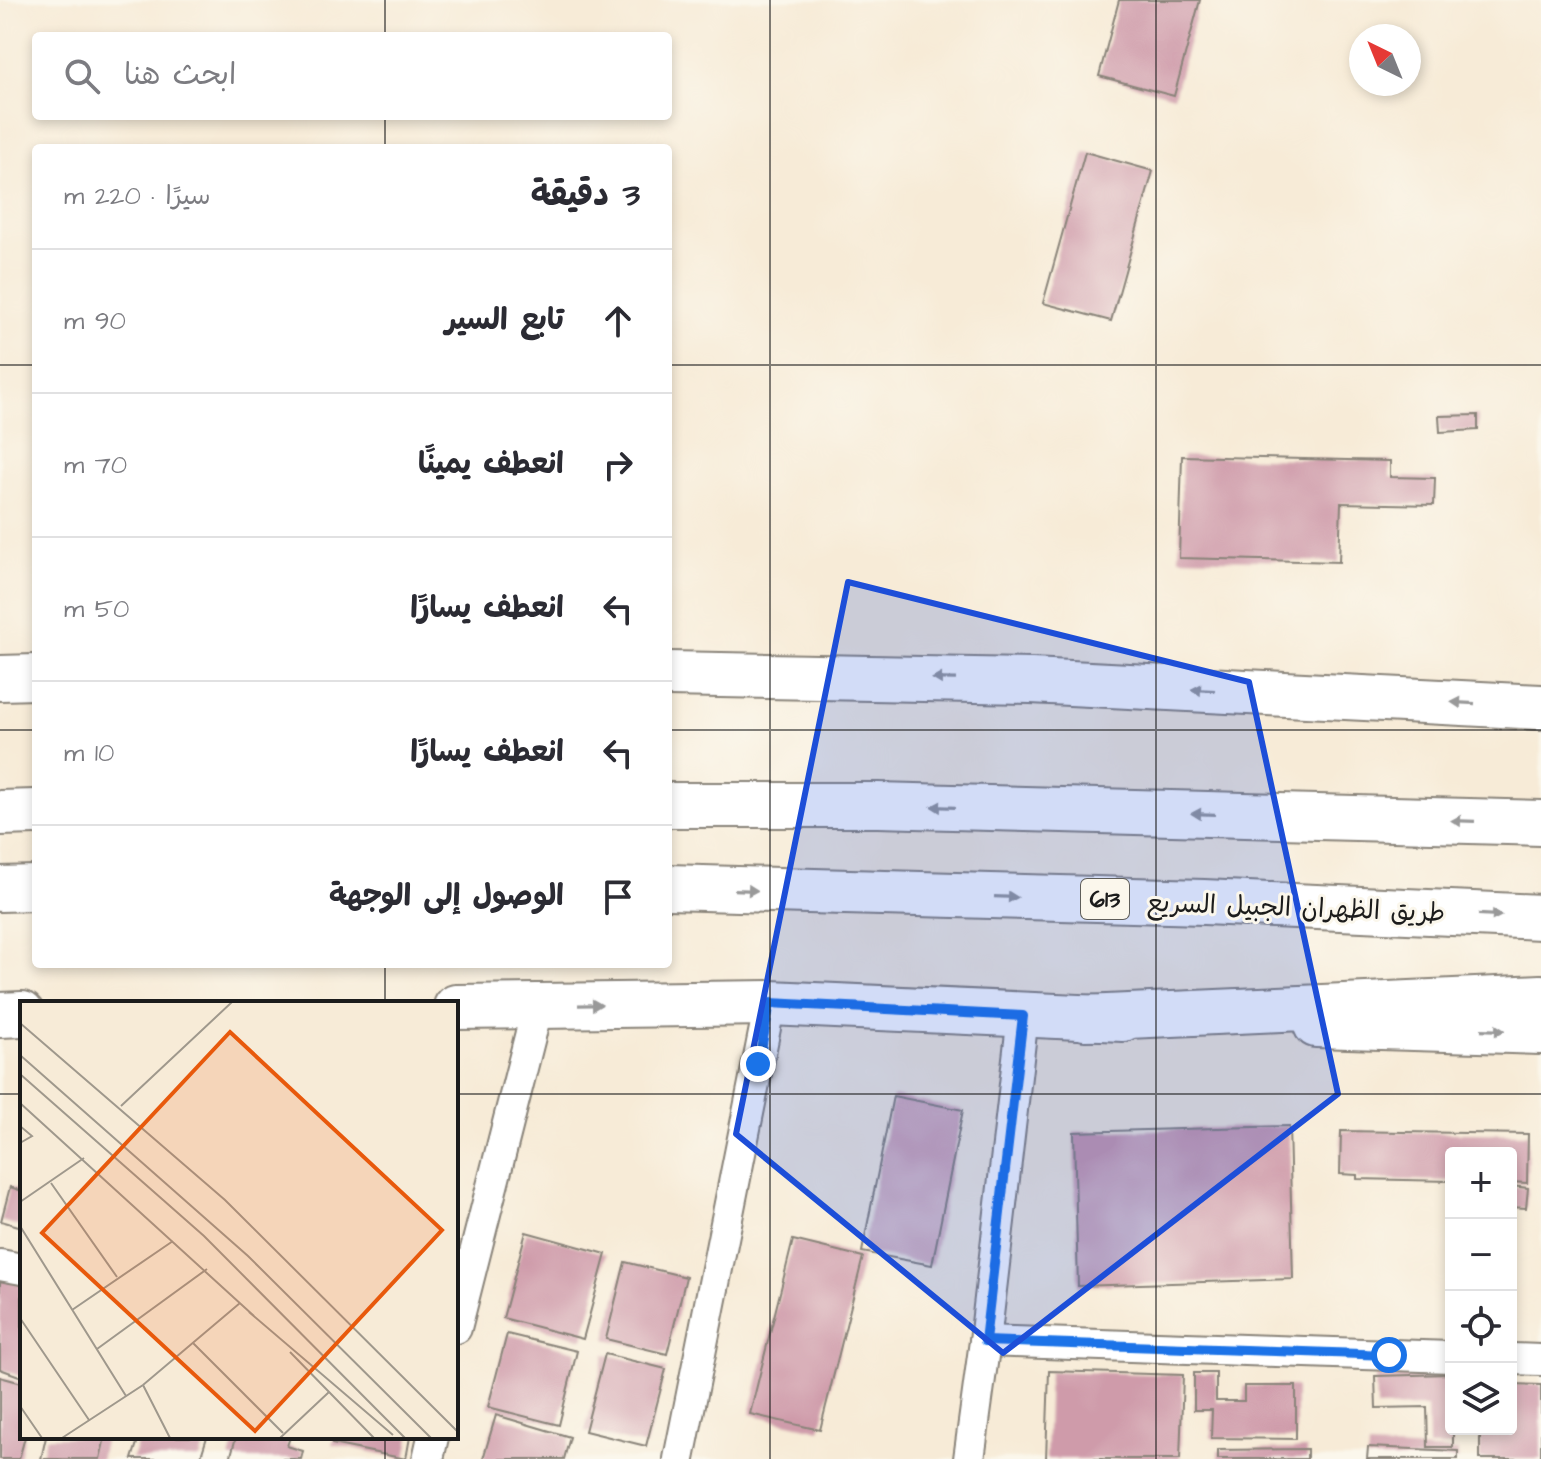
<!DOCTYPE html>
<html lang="ar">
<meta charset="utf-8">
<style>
:root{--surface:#fff;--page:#f2f2f3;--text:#2b2b33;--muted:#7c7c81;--line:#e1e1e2}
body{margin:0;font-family:"Architects Daughter","Playpen Sans Arabic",sans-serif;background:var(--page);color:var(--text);direction:rtl}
.controls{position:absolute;right:24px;bottom:24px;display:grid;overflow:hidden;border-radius:8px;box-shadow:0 4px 12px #0003}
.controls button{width:72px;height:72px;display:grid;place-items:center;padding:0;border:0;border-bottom:2px solid var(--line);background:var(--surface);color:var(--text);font:40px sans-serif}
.compass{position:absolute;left:1349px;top:24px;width:72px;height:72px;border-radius:50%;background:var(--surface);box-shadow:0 4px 12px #0003;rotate:317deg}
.stop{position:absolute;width:24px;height:24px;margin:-18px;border:6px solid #1a73e8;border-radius:50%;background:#fff}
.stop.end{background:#1a73e8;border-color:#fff;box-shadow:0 2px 8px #0008}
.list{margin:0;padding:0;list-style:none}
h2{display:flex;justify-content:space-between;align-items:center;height:104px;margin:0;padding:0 32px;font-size:34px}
h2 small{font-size:26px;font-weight:400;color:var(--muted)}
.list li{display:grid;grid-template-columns:52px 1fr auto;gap:24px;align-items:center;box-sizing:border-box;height:144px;padding:0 32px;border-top:2px solid var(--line)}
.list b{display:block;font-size:30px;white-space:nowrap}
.list em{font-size:26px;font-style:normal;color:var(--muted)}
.icon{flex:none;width:44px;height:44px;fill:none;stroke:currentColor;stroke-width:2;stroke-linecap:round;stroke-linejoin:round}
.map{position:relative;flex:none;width:1541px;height:1459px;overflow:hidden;direction:ltr}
.search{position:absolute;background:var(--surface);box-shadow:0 4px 12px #0003;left:32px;top:32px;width:640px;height:88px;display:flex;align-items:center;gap:20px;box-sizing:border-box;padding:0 28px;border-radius:8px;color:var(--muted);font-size:30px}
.panel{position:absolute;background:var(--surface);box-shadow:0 4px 12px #0003;left:32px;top:144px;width:640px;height:824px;border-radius:8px;direction:rtl}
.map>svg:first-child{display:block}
</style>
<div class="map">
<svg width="1541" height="1459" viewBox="0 0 1541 1459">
<rect width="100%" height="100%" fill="#fbf7ec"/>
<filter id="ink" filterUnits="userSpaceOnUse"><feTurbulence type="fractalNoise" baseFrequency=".0125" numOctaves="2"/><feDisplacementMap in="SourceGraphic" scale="16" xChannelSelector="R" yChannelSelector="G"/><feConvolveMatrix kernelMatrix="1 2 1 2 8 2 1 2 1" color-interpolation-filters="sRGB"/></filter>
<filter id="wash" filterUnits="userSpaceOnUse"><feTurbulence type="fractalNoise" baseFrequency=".006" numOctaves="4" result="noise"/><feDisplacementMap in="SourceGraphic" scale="32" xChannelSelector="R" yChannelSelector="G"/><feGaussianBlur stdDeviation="1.8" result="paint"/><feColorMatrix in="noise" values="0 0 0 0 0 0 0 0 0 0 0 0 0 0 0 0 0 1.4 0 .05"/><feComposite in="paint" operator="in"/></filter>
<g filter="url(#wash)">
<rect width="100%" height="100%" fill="#f7ebd7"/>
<g id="blocks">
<!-- building -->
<g fill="#cf9baa">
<polygon points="1119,0 1200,0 1174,96 1099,76"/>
<polygon points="1085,152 1153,171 1111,321 1043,303"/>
<polygon points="1478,415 1478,430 1440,432 1439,416"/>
<polygon points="1182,456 1390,461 1390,477 1435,478 1434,505 1341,503 1339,562 1179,558"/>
<polygon points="893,1096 963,1110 932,1265 862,1252"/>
<polygon points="1289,1126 1293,1279 1078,1286 1074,1132"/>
<polygon points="1341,1131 1528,1134 1527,1183 1511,1182 1511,1153 1451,1153 1451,1181 1357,1179 1357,1175 1340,1174"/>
<polygon points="1511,1186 1528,1188 1526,1208 1511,1207"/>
<polygon points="10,1187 22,1191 22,1227 1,1221"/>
<polygon points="526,1232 606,1254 583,1339 503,1318"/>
<polygon points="793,1240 863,1257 820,1430 750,1414"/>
<polygon points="625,1262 686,1277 667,1354 606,1339"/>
<polygon points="0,1276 22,1284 22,1377 0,1369"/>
<polygon points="507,1334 577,1351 559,1425 488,1407"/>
<polygon points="605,1354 666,1369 646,1446 585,1431"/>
<polygon points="1049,1371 1183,1375 1180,1459 1046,1459"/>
<polygon points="1194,1373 1216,1373 1216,1401 1244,1401 1244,1386 1296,1386 1296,1439 1211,1438 1212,1410 1194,1410"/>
<polygon points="1451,1374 1451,1429 1453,1429 1453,1447 1428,1447 1427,1407 1376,1408 1375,1376"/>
<polygon points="0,1377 22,1383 22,1437 25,1437 19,1459 0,1459"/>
<polygon points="1511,1384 1541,1385 1541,1459 1480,1459 1480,1429 1511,1429"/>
<polygon points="496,1415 570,1437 564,1459 483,1459"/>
<polygon points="46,1437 105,1437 100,1459 41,1459"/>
<polygon points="139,1437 207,1437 200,1459 132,1459"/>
<polygon points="236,1437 290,1437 287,1446 303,1451 301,1459 230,1459"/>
<polygon points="334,1437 410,1437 406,1459 332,1444"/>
<polygon points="1368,1447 1458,1451 1458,1459 1367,1459"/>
<polygon points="1307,1449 1307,1459 1218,1459 1218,1450"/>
</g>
</g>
</g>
<g filter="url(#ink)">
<use href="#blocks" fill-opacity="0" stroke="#8a847a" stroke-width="2"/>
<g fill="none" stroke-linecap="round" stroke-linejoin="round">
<defs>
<g id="street">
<polyline points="0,1265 22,1269"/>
<polyline points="456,1328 538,1005"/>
<polyline points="985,1341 1451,1357"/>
<polyline points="1511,1359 1541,1360"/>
<polyline points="428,1459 433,1437"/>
<polyline points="679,1459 770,1003"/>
<polyline points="969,1459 985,1341 1023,1016"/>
</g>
<g id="primary">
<polyline points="668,674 1031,681 1541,707"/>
<polyline points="0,678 36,677"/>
<polyline points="456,1007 770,1003 1123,1019"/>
<polyline points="0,1015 22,1014"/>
<polyline points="1316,1025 1541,1032"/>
</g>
<g id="highway">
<polyline points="668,805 878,805 1541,823"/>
<polyline points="0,813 36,812"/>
<polyline points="668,887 1204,902 1541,917"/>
<polyline points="0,889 36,888"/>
<polyline points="1085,1018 1541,997"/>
</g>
</defs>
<!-- street casing -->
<use href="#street" stroke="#8a847a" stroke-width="34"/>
<!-- primary casing -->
<use href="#primary" stroke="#8a847a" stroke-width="48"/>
<!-- highway casing -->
<use href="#highway" stroke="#8a847a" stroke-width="48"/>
<!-- street -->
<use href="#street" stroke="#fff" stroke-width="30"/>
<!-- primary -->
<use href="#primary" stroke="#fff" stroke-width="44"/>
<!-- highway -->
<use href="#highway" stroke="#fff" stroke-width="44"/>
</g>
<!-- one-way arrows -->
<defs><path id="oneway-solid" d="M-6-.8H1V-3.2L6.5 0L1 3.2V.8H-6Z" transform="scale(2)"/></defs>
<g fill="#999">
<use href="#oneway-solid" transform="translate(944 679) rotate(-179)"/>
<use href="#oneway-solid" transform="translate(1203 690) rotate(-177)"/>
<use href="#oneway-solid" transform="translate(1463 703) rotate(-177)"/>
<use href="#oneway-solid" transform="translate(943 807) rotate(-178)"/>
<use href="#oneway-solid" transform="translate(1203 814) rotate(-178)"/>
<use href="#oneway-solid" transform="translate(1463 821) rotate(-178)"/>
<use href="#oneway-solid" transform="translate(746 890) rotate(2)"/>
<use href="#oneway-solid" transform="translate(1006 897) rotate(2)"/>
<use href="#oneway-solid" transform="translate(1490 915) rotate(3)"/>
<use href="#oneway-solid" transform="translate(590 1005) rotate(-1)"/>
<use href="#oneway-solid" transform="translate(1493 1030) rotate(2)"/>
</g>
</g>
<g fill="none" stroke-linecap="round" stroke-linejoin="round" filter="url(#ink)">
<!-- route -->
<polyline stroke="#1a73e8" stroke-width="10" points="758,1064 770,1003 1023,1016 985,1341 1389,1355"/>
</g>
<!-- marked area -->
<path fill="#1d4ed8" fill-opacity="0.2" stroke="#1d4ed8" stroke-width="6" stroke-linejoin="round" d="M 848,582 L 1249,682 L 1338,1094 L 1003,1353 L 736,1134 Z"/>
<!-- grid -->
<path fill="none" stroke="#1c1c1c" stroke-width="2" stroke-opacity="0.55" d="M 385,0 L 385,36M 770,0 L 770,1459M 1156,0 L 1156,1459M 385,116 L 385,148M 0,365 L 36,365M 668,365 L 1541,365M 0,730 L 36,730M 668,730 L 1541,730M 385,964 L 385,1003M 0,1094 L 22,1094M 456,1094 L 1541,1094M 385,1437 L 385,1459"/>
<g text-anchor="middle" stroke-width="6" stroke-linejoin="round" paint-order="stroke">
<!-- shield labels -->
<rect fill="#fbf7ec" stroke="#5f5e5a" stroke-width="2" x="1081" y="879" width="48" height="40" rx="6"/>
<g font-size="24" font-weight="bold" fill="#1c1c1c">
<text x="1105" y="907">613</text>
</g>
<!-- street labels -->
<g font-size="26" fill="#1c1c1c" stroke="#fbf7ec">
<text transform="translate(1296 907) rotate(2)" y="9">طريق الظهران الجبيل السريع</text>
</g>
</g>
<!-- overview -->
<g transform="translate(20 1001)">
<rect width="438" height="438" fill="#f7ebd7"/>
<path fill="none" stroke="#9f988c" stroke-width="2" d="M 0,22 L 205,199 L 438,431M 0,54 L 228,255 L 411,437M 0,73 L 184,235 L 385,437M 0,102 L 234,315M 101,105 L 212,1M 0,125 L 12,135 L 0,142M 31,182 L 97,276M 0,201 L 64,157M 0,225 L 106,395M 52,309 L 153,240M 229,311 L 373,434M 0,317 L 69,419M 173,342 L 263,432M 77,348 L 187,268M 270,351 L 354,437M 123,384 L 150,437M 0,405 L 22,437M 42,437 L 123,384 L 220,302M 260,437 L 309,391"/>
<path fill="#e8590c" fill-opacity="0.15" stroke="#e8590c" stroke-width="4" d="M 210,31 L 422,229 L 235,430 L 22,232 Z"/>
<rect width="438" height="438" fill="none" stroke="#1c1c1c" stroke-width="4"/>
</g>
</svg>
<div class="controls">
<button>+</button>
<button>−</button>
<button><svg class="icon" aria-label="locate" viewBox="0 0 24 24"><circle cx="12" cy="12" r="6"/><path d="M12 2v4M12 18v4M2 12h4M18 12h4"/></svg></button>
<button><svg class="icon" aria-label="layers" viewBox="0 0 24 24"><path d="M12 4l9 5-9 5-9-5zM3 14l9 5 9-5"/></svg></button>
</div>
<svg class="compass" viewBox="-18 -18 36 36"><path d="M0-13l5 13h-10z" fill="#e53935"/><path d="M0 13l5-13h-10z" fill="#7c7c81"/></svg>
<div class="stop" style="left:1389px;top:1355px"></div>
<div class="stop end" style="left:758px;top:1064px"></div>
<div class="search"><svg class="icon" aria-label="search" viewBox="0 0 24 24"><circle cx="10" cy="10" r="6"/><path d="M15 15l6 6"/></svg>ابحث هنا</div>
<section class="panel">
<h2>3 دقيقة<small>سيرًا · 220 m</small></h2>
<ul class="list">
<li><svg class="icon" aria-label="ahead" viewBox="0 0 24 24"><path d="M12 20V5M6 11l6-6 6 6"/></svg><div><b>تابع السير</b></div><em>90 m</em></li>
<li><svg class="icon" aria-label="right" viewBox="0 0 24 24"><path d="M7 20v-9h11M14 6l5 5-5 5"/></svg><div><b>انعطف يمينًا</b></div><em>70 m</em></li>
<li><svg class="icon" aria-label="left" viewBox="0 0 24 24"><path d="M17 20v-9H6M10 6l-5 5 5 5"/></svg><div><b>انعطف يسارًا</b></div><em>50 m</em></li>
<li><svg class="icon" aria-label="left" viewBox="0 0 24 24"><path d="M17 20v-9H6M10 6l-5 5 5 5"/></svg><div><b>انعطف يسارًا</b></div><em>10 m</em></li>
<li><svg class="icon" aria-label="arrive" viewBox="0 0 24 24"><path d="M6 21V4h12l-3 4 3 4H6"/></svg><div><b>الوصول إلى الوجهة</b></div></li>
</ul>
</section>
</div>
